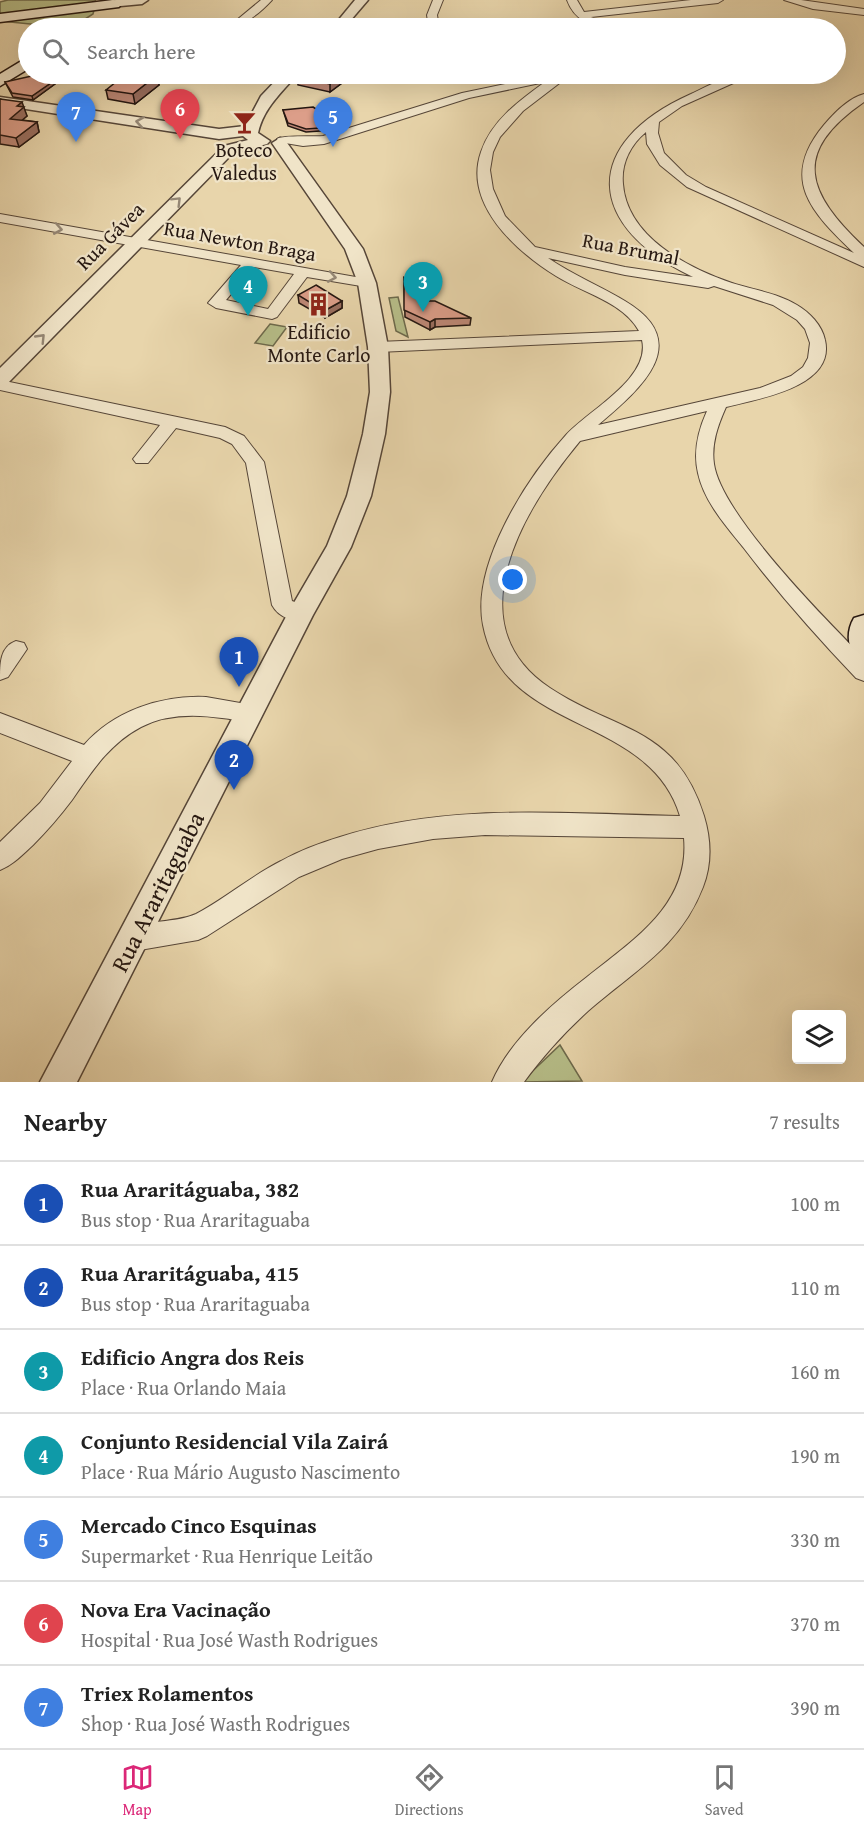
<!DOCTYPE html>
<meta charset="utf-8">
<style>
:root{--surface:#fff;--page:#f2f2f2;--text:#222;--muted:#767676;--line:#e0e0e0;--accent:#db2777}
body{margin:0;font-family:"Gentium Book Plus",serif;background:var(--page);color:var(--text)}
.controls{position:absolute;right:18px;bottom:18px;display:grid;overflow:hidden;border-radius:6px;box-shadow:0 6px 24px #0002}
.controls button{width:54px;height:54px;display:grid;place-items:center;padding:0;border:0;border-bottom:2px solid var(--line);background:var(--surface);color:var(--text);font:30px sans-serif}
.you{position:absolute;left:513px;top:580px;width:21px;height:21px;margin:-15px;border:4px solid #fff;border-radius:50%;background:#1a73e8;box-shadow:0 0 0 9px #1a73e833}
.badge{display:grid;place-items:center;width:39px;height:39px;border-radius:50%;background:var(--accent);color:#fff;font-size:20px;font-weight:700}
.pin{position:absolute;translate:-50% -50px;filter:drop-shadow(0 2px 3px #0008)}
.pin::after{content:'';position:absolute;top:32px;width:21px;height:18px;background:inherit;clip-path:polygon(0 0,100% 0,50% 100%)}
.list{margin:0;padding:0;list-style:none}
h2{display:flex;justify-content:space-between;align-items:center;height:78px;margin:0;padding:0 24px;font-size:26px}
h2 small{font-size:20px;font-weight:400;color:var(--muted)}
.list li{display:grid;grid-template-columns:39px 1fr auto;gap:18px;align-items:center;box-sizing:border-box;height:84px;padding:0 24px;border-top:2px solid var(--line)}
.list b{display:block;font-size:22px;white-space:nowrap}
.list p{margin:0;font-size:20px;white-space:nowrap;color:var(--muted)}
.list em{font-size:20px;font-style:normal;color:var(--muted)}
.icon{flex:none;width:33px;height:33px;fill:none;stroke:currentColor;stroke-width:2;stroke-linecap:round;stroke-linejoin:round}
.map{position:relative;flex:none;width:864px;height:1082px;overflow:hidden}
.search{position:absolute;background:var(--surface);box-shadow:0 6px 24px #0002;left:18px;right:18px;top:18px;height:66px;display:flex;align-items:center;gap:15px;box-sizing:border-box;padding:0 21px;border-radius:33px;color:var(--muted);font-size:22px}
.sheet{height:666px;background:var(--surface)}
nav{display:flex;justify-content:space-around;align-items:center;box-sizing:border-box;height:84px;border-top:2px solid var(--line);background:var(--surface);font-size:16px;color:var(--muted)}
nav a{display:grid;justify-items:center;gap:3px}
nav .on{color:var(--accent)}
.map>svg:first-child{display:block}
</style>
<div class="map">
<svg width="864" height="1082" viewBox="0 0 864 1082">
<rect width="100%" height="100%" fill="#e8d5ab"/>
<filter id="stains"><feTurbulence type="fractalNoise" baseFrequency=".00333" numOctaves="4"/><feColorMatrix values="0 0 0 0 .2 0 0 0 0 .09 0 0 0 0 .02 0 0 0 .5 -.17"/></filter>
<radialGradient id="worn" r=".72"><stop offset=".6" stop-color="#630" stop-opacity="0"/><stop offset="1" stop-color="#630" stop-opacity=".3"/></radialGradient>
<!-- green -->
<g fill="#b6bd88" stroke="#6e6a4c" stroke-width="1.5">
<polygon points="8,0 95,0 96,2 93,14 71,28 0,21 0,2"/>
<polygon points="398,297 408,337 396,331 389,298"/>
<polygon points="270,324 287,327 273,346 255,343"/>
<polygon points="560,1045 582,1081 521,1082"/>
</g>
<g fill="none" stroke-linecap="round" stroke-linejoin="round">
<defs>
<g id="minor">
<path d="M 261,0 L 272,0 C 258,15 242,28 221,28 L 238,19 Z"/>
<polygon points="433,0 443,0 437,15 439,28 429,28 427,15"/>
<path d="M 567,0 L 577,0 L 584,12 L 691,0 L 723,0 L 718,3 L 591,17 L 614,26 L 615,28 C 594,28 575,22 567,0 Z"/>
<polygon points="784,0 801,0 864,9 864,15 813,9"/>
<polygon points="79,24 90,26 91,28 75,28 75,25"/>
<path d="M 554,74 L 570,75 L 523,111 L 500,137 L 493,152 L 490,170 L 493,189 L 505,216 L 535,247 L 625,267 L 693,277 C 586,227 579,144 691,94 C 710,85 729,74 750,74 L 749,76 L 682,106 L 659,122 L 658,133 L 664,153 L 686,175 L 706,187 L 854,253 C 811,212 779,179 824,125 C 834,113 849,98 864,94 L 864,102 C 790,153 807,193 864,247 L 864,267 L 687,187 L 660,165 L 647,144 L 646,132 C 630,145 621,164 623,184 C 627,237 688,268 732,283 C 754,290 777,293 797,305 C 809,312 822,325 825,340 C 836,387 757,399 726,407 C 718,425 711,444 714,464 C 721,514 826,620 864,658 L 864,681 L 856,678 C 816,636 778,593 743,547 C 725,525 704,501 698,473 C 693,452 698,431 707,411 L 580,441 C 525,507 453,624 550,688 C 616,732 676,726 704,816 C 711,839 712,864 703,887 C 680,947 634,971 588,1011 C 564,1033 543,1056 524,1082 L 492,1082 C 510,1040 552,1004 587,977 C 633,940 690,905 684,838 L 485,835 L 433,839 L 378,849 L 342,859 L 299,877 L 207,936 L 198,940 L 134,951 L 125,947 L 121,938 L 125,929 C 146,920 176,923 196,914 C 225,899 251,876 281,861 C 299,851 320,843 340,837 C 449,802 567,814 680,816 C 649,713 504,735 483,625 C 471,564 527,478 566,435 C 589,410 651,378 642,340 L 378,352 L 370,347 L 378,342 L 639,331 C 623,302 583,293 556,276 C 516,251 463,204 481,152 C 491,121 520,100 545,82 L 469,98 L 324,144 L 303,146 L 279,142 L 277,139 C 282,135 312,137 323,136 L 462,93 ZM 548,258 L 625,275 L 708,288 L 714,286 L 773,305 L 797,320 L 805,329 L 810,343 L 808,358 L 803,367 L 791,376 L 760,388 L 598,425 C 639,390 696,343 625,301 C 600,286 573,275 548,258 Z"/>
<path d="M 0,214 L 367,279 L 374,283 L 367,287 L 307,277 L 277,317 L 272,319 L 216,308 L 208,303 L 241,265 L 0,222 ZM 254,267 L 294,274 L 268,309 L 226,300 Z"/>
<path d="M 0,380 L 225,427 L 244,436 L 264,462 L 292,601 L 308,607 L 311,613 L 308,619 C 295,623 279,618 272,605 L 246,463 L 232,444 L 220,438 L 176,428 L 148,463 L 136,463 L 133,459 L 160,425 L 0,390 Z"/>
<path d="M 16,641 L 24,643 L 27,649 L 8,677 L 0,680 C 0,663 0,647 16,641 Z"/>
<path d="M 206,697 L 258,706 L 261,713 L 258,720 C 246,724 234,719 222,718 C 194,714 166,714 141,727 C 109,744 92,771 72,800 C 60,816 47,831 33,845 C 23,854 13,865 0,870 L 0,842 L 40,803 L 72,761 L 0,733 L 0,713 L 84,745 C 114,711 161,695 206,697 Z"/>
</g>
<g id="tertiary">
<polygon points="116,0 148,0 142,4 110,7 110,1"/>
<polygon points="355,0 368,0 344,28 332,28"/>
<path d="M 282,74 L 297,74 C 281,94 264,107 258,133 L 270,141 L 267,144 L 234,152 L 7,384 L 0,386 L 0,368 L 224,146 L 248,140 L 243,136 L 219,139 L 0,105 L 0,97 L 219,129 L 245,126 L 261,96 Z"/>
<polygon points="280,138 285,140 363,249 376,283 388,347 390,392 385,434 371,496 351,547 313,615 77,1082 40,1082 288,613 327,546 347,496 363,434 370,392 368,347 358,283 345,249 272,143"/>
</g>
<g id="secondary">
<polygon points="113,0 119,1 121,4 119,7 0,22 0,14"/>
<polygon points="28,57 28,69 0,86 0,74"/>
<path d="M 864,615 L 864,659 L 854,655 C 847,644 847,630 854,618 Z"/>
</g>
</defs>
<!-- minor casing -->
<use href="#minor" stroke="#564638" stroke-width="2"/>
<!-- tertiary casing -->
<use href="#tertiary" stroke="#564638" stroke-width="3"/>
<!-- secondary casing -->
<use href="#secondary" stroke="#251711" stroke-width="3"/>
<!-- minor -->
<use href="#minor" fill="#f0e4c8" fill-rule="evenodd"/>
<!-- tertiary -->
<use href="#tertiary" fill="#f0e4c8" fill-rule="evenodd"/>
<!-- secondary -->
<use href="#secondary" fill="#f0e4c8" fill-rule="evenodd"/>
</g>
<!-- wall -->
<g fill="#bd8876" stroke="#251711" stroke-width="1.5">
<polygon points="302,74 354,74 330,92 298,85 297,77"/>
<polygon points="157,75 159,85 135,104 108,99 106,90"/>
<polygon points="58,78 59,81 33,100 13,97 5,82"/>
<polygon points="0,99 23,107 27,116 22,120 37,122 39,132 19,147 0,144"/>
<polygon points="283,110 330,121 327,122 334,127 334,130 306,132 288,126"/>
<polygon points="404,278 426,301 471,318 470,325 435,327 430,330 405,317"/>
<polygon points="298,295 342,301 342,308 325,318 299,303"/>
</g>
<!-- shaded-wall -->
<g fill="#9a6f60" stroke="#251711" stroke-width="1.5">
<polygon points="344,74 354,74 330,92 330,84"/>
<polygon points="157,75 159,85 135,104 133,94"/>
<polygon points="58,78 59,81 33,100 32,96"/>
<polygon points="22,102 27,116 13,128 10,119 17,106"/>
<polygon points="330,118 330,121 324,123 323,120"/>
<polygon points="37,122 39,132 19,147 16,138"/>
<polygon points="342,301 342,308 325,318 324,311"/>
<polygon points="435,319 435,327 430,330 430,322"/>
</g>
<!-- building -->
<g fill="#dc9e89" stroke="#251711" stroke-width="1.5">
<polygon points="126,74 146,74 157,75 133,94 106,90"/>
<polygon points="302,74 344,74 330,84 297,77"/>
<polygon points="36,75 58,78 32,96 12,93 5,82"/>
<polygon points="0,99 22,102 17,106 24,107 10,119 37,122 16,138 0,135"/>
<polygon points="313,107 330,118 323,120 334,127 306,129 288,123 283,110"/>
<polygon points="404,278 417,291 421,291 426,301 435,301 471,318 435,319 430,322 404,310"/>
<polygon points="316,285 342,301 324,311 298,295"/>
</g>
<!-- one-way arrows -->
<defs><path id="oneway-chevron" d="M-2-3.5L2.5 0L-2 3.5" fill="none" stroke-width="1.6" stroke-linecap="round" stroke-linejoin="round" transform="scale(1.5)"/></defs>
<g stroke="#958876">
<use href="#oneway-chevron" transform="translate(140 122) rotate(-171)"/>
<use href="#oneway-chevron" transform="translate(177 201) rotate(-45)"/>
<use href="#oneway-chevron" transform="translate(58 229) rotate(10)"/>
<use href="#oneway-chevron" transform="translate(332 277) rotate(10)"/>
<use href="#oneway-chevron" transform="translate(41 338) rotate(-46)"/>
</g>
<!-- icons -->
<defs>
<symbol id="bar-bare" viewBox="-9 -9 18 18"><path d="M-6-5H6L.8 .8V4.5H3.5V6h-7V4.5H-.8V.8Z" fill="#8f2418" stroke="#f0e4c8" stroke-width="2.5" paint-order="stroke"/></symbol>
<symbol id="building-bare" viewBox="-9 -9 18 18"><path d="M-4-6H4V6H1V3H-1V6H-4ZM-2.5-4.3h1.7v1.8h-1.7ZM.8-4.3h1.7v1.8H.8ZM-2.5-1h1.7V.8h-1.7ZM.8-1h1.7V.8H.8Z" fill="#8f2418" stroke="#f0e4c8" stroke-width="2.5" paint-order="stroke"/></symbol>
</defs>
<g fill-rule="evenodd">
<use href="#bar-bare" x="228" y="106" width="33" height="33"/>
<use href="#building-bare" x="302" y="288" width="33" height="33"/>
</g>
<g text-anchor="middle" stroke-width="4.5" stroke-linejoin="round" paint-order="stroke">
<!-- far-poi labels -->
<g font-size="20" fill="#251711" stroke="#f0e4c8">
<text x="244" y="157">Boteco<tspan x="244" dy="23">Valedus</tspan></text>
<text x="319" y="339">Edificio<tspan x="319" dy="23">Monte Carlo</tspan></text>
</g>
<!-- far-street labels -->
<g font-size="20" fill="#251711" stroke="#f0e4c8">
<text transform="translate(110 236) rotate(-45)" y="7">Rua Gávea</text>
<text transform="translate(240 241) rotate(10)" y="7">Rua Newton Braga</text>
<text transform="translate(631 249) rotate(11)" y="7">Rua Brumal</text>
</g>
<!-- street labels -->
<g font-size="24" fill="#251711" stroke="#f0e4c8">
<text transform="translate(158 892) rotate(-63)" y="8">Rua Araritaguaba</text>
</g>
</g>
<rect width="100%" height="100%" filter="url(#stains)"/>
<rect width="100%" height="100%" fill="url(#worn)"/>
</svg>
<div class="controls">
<button><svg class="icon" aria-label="layers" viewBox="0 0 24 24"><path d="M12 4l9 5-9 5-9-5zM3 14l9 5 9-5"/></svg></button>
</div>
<div class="you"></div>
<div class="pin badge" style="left:239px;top:687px;background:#1a4fb4">1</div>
<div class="pin badge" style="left:234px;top:790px;background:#1a4fb4">2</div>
<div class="pin badge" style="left:423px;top:312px;background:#0f9aa8">3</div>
<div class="pin badge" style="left:248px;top:316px;background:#0f9aa8">4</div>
<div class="pin badge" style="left:333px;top:147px;background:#3f7fe0">5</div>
<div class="pin badge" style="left:180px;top:139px;background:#e0444e">6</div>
<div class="pin badge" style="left:76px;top:142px;background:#3f7fe0">7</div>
<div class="search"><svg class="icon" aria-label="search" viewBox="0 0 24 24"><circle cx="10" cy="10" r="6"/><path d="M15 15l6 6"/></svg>Search here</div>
</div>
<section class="sheet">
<h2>Nearby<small>7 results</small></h2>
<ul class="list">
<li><span class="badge" style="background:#1a4fb4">1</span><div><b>Rua Araritáguaba, 382</b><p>Bus stop · Rua Araritaguaba</p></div><em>100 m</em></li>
<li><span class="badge" style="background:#1a4fb4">2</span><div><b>Rua Araritáguaba, 415</b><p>Bus stop · Rua Araritaguaba</p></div><em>110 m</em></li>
<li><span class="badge" style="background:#0f9aa8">3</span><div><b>Edificio Angra dos Reis</b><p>Place · Rua Orlando Maia</p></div><em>160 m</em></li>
<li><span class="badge" style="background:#0f9aa8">4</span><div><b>Conjunto Residencial Vila Zairá</b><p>Place · Rua Mário Augusto Nascimento</p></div><em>190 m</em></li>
<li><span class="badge" style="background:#3f7fe0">5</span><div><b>Mercado Cinco Esquinas</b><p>Supermarket · Rua Henrique Leitão</p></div><em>330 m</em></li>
<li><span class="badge" style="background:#e0444e">6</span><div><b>Nova Era Vacinação</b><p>Hospital · Rua José Wasth Rodrigues</p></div><em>370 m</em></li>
<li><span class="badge" style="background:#3f7fe0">7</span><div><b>Triex Rolamentos</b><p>Shop · Rua José Wasth Rodrigues</p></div><em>390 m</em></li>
</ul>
</section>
<nav>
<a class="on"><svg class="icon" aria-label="map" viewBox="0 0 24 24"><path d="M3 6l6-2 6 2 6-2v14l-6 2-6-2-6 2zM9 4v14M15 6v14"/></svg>Map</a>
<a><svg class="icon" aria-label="directions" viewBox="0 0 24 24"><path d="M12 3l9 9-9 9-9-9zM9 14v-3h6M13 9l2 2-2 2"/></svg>Directions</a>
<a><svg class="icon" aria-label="saved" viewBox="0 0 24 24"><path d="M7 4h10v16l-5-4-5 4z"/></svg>Saved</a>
</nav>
